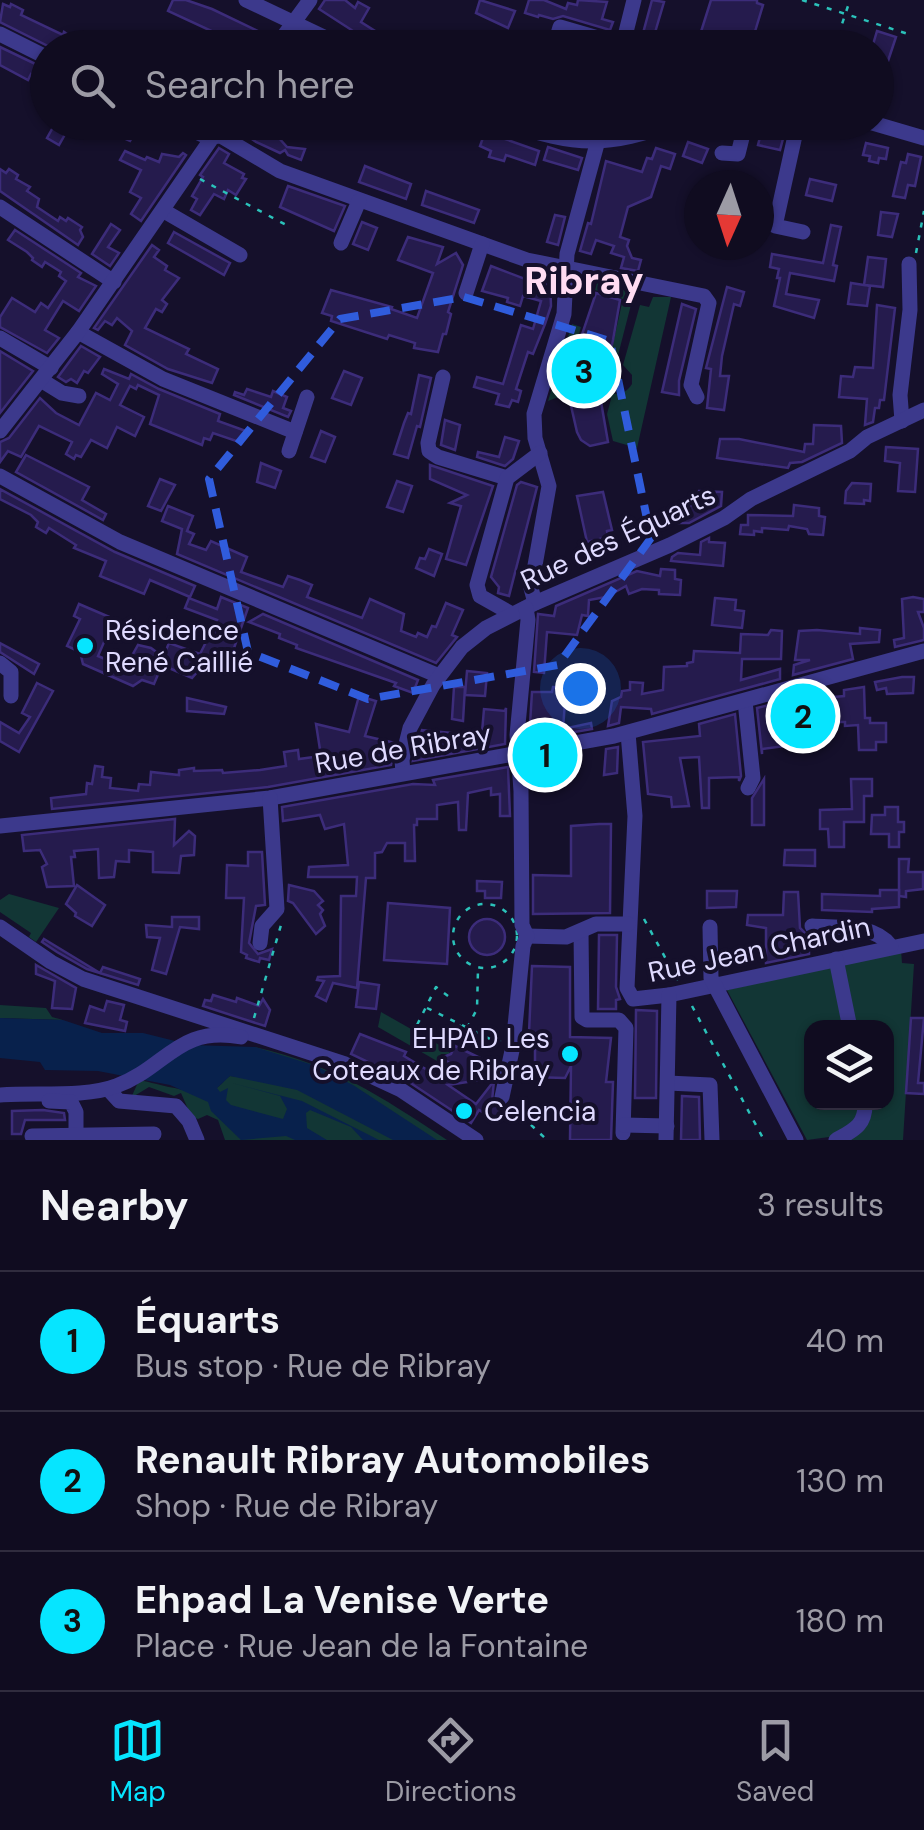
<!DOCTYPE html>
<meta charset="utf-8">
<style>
:root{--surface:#100c20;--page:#191529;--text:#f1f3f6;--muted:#9c9ba5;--line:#302c3e;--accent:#06e5ff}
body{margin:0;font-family:"DM Sans",sans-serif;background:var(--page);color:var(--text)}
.controls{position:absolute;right:30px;bottom:30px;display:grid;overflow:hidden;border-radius:20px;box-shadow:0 2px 8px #0004}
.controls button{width:90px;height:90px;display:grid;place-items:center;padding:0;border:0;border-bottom:2px solid var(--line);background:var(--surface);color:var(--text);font:50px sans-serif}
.compass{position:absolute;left:684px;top:170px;width:90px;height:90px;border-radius:50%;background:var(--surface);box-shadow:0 2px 8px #0004;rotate:183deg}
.you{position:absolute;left:580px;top:688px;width:35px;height:35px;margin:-25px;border:8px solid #fff;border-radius:50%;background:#1a73e8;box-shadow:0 0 0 15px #1a73e833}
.badge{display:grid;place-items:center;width:65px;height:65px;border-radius:50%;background:var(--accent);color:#111;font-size:32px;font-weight:700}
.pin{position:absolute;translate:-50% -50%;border:5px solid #fff;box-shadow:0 2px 10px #0006}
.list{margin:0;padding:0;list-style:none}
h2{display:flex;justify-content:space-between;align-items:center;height:130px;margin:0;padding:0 40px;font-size:42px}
h2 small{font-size:32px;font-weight:400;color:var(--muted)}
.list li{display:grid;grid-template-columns:65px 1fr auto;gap:30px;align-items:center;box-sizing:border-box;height:140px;padding:0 40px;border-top:2px solid var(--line)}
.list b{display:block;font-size:38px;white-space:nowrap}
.list p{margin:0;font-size:32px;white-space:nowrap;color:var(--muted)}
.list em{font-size:32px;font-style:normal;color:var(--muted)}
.icon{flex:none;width:55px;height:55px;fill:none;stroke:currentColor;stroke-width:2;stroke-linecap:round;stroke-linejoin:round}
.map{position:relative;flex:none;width:924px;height:1140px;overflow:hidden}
.search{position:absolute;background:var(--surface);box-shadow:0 2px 8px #0004;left:30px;right:30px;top:30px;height:110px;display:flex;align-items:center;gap:25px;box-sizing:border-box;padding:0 35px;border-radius:55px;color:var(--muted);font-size:38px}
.sheet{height:550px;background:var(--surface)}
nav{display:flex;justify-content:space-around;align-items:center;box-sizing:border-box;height:140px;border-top:2px solid var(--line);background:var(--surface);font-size:28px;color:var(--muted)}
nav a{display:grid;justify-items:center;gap:5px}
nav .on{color:var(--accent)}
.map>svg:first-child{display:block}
</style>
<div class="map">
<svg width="924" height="1140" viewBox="0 0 924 1140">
<rect width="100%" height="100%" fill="#15102b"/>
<!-- green -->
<g fill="#123635" fill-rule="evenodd">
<polygon points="597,283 634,293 616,363 608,366 623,299 595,290"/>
<path d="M 653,297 L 671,297 L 637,448 L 613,441 L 607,414 L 611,399 L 604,390 C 616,396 624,396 632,384 L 632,375 L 623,365 L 640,305 L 649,307 Z"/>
<polygon points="572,324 581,327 561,396 548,401"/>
<polygon points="9,894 59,908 36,942 29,937 31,933 0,912 0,900"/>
<path d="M 901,950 L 902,963 L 914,964 L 903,1140 L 831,1140 L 829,1137 L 807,1140 L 727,990 ZM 812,1028 L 886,1028 L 886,1102 L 812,1102 Z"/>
<polygon points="0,1005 46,1008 52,1017 63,1020 0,1018"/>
<polygon points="381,1012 450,1051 449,1054 441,1054 437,1061 378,1027"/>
<path d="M 255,1047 C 338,1067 377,1094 447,1140 L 225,1140 L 218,1120 L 207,1115 L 198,1119 L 191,1116 L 181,1093 L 174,1096 L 149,1087 L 131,1098 L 139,1080 C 159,1084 202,1098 218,1087 C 222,1084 225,1079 230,1076 L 241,1077 Z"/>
</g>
<!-- water -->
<polygon fill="#08214c" points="0,1018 63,1020 102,1033 143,1033 191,1045 255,1047 310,1064 314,1068 316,1066 353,1085 437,1140 393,1140 297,1090 230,1076 217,1088 220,1092 228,1088 226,1100 231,1105 283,1119 287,1109 280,1096 232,1083 302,1101 379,1140 363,1140 351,1127 310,1110 306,1113 307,1128 327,1140 295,1140 286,1136 241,1140 211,1111 208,1102 170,1085 98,1071 45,1070 40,1062 0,1058"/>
<!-- building -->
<g fill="#251b4d" stroke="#3c2c7a" stroke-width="2.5">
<polygon points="173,0 186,0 212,9 260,32 252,48 230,48 233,41 168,11"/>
<polygon points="325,0 345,0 355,8 358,2 369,8 361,22 375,31 366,46 357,41 360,36 350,29 319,9"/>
<polygon points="480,0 515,11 508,28 476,13"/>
<polygon points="529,0 544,0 566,9 568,3 577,5 578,0 607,2 602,19 613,22 610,30 563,16 553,19 539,15 538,17 525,13"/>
<polygon points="652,0 664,2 654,36 659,37 656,48 639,48"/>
<polygon points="711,0 757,0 757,3 763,5 750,48 728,48 699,38"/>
<polygon points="3,4 10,7 11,4 23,10 21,15 63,35 64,32 89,48 52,48 0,22"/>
<polygon points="877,31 896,37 878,91 876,48 872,48"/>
<polygon points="0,47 48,70 44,81 31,74 28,80 0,65"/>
<polygon points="56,122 72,122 59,145 47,138"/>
<polygon points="120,122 137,129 140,122 156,126 151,136 137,129 130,141 114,134"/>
<polygon points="234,122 249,122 278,137 287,147 305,149 301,160 288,155 285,150 280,153 256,142 233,126"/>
<polygon points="762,129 784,135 780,150 758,145"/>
<polygon points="485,132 539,151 535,165 506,155 504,161 489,157 491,151 480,146"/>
<polygon points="688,142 708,149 702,163 683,156"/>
<polygon points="866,143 888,148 886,159 879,158 878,163 869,161 870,156 863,155"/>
<polygon points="548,147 582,158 578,170 544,160"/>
<polygon points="219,148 229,154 224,163 244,174 242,178 246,179 236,195 228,190 224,199 214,194 200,215 191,210 197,199 192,196 203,177 200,175"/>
<polygon points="656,148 675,154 670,169 661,166 651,197 628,207 620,237 629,240 627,246 632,258 641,260 638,271 621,268 624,257 611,253 614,246 596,240 591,254 580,251 588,223 591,224 606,161 642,172 647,158 652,159"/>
<polygon points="125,151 145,160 147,157 159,162 162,154 179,157 183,153 186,155 141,221 131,214 141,198 130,192 141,170 120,160"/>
<polygon points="908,154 921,157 915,186 908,185 905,198 893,196 901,162 906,163"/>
<polygon points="365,166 411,184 406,199 359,182"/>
<polygon points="0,169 6,173 9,169 18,175 16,179 30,187 27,191 39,199 37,207 58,221 60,217 66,221 68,218 82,227 80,230 83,237 78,245 0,191"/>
<polygon points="810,179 836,185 832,201 806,195"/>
<polygon points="288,186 345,206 334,231 280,207"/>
<polygon points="426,191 479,210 474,223 422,205"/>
<polygon points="881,212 898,214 892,237 878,235"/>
<polygon points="555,215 565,217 558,245 547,242"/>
<polygon points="362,222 377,228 368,250 353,244"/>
<polygon points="111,224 120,230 108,247 119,253 110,266 92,254"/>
<polygon points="831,225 841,227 833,265 837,266 834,281 790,273 786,294 819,300 814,318 774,306 780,278 777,278 779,269 770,267 772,254 823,263"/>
<polygon points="15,230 81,273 78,277 96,286 79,311 63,301 45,330 59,338 47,353 0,327 0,317 12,298 35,312 41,303 48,308 66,281 59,276 61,272 45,262 42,267 32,260 33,258 27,252 8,240"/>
<polygon points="174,232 230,263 224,275 168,243"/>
<polygon points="408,237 443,247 437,264 456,253 463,265 448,312 451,314 446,334 443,334 438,352 414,348 415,343 389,335 387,339 331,321 332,316 322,313 331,290 392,307 391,309 417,318 433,273 398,260"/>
<polygon points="152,245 159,250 154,257 167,266 165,270 179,278 162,300 167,304 162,312 156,309 145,328 189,349 186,354 218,369 212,383 168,369 125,345 132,331 117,318 112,325 105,321 98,330 94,328"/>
<polygon points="868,257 886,259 883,287 865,285 870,286 867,306 848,304 851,283 864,285"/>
<polygon points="491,266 546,287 550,278 551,306 545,324 533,354 528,352 516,389 521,391 518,402 512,400 509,407 496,404 499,394 474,387 477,377 503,384 521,325 533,329 541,301 523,296 520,306 507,302 508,298 482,291"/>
<polygon points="727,287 744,292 740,306 734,304 722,356 720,376 729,376 724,410 707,408 711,369 706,368"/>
<polygon points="596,293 620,300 613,340 602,389 599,390 608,442 590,446 581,440 577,432 569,397 573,378 568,376"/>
<polygon points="682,304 696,309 679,381 679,395 662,392"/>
<polygon points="877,305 895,308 884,400 880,400 879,408 875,408 873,422 865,425 867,399 839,397 841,376 853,377 855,367 873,368"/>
<polygon points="81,346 100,357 88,373 84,371 77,383 71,379 66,382 58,377"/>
<polygon points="0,351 33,371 0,413"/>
<polygon points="104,369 129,379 131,374 159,389 220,414 218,421 246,431 242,443 213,433 210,440 204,438 202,445 150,424 159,395 138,385 136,389 130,386 120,405 144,417 135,436 117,427 107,448 91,440 81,457 76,455 74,459 66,454 72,442 39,426 21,457 8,451 0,462 0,442 9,438 40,398 56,413 79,425 96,393 110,400 118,384 102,374"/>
<polygon points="344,371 362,378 351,405 332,398"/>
<polygon points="419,375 431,378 420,427 417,426 408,458 394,454 404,423 408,413 411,414"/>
<polygon points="247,389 271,397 273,391 287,397 283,408 291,411 288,417 234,395 235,392 244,395"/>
<polygon points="445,420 460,425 455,450 441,445"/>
<polygon points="814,425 841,426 842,443 802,462 790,463 788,468 717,458 720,439 739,439 804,452 805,444 813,444"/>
<polygon points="321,431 335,437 325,462 311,457"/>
<polygon points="505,437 519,441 513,459 505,466 477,457 478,452 499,457"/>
<polygon points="886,447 918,449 915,492 898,491 900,463 885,461"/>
<polygon points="26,455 89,487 82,500 106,514 103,520 16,472"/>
<polygon points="261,463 281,471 275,488 257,482"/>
<polygon points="430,465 493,486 466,565 446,559 461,506 450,503 467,495 430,479"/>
<polygon points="160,479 175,485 161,511 148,506"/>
<polygon points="397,481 412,486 403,512 387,507"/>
<polygon points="521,482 537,487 509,596 498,593 499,587 491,577 517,485"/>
<polygon points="852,483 871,484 870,501 864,500 864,504 845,503 846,491"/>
<polygon points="0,489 115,552 195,586 190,597 150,580 144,594 100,576 106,561 74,548 76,545 49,528 46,533 36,527 38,522 31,515 0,499"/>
<polygon points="699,491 722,492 721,506 689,523 678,523 678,506 695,505"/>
<polygon points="603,492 612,530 607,531 608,537 587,542 577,496"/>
<polygon points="794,505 819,508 819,516 825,517 823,535 809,534 807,529 789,526 788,530 762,528 762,532 754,531 754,535 740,534 741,525 748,525 748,515 793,516"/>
<polygon points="168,506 193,516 187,531 194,534 189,544 206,550 211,541 247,557 241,572 283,587 288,576 300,580 312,585 307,597 362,618 370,599 404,614 401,631 416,637 418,633 427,637 432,626 436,627 446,603 463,610 452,635 457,637 436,663 177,554 182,529 162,521"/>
<polygon points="709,538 709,542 725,543 723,566 671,561 672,557 678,553 700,555 701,542"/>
<polygon points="429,549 442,554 434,576 416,568 420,558 425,559"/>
<polygon points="661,569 675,570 675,579 681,580 680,595 659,594 659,590 642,589 629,594 626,586 606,597 589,600 588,616 582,615 577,635 547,632 544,673 534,672 538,614 554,616 556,606 637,571 660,576"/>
<polygon points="221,597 248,608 226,671 215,666 207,671 199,670 192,678 162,665 154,684 142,680 133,686 83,664 80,652 67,646 80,619 74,616 79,604 114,619 98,656 125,668 138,645 151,648 163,657 169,643 200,654 217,620 185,608 189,598 217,609"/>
<polygon points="913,597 924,599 924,612 918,612 924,628 924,640 895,647 894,640 904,638 902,599"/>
<polygon points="715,598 736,600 735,610 744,611 742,628 712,625"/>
<polygon points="263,614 418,680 413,693 394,686 396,683 296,648 297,645 279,638 280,634 249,622"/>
<polygon points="860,628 880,630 879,642 850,644 853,659 793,675 794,665 810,660 795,660 799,631 817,630 860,634"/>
<polygon points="771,630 782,631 781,659 742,659 741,680 780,669 780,679 652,714 651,709 621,707 619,723 608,726 612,701 621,697 622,691 630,690 630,682 643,683 642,694 663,690 664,667 687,666 687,663 693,662 694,651 740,653 741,634 768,635"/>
<polygon points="0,643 39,664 34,674 0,652"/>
<polygon points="467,671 487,673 485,696 465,695"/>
<polygon points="902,677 914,677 913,693 887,694 886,688 877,690 875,682"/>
<polygon points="37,683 53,691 19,752 0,741 0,722 19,733 30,717 22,713"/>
<polygon points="454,687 465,687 463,721 452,719"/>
<polygon points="553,687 566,688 563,729 591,723 592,729 529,740 532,692 552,692"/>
<polygon points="864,687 865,718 870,718 870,723 886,723 886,742 876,742 876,750 859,750 858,725 845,726 845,722 837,722 836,713 816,715 816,721 805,722 802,700 844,696 844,690"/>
<polygon points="359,696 376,701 365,736 395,743 391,765 268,787 52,809 51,798 86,794 87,783 92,784 95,766 103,767 102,777 111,778 110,788 138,791 139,784 150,785 151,772 179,775 179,770 194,768 194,771 222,770 223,773 260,770 286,766 284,752 298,750 299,759 321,756 316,724 349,732"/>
<polygon points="187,698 226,707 224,714 187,711"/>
<polygon points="785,701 793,745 762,749 762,754 757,708"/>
<polygon points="506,708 505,744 413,761 422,730 473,735 482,732 484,709 505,711"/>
<polygon points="735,714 741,776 739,781 739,777 709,778 709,808 702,808 699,757 680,758 689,806 672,807 671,797 648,794 643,742 700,736 699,724"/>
<polygon points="618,747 617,773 604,775 606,749"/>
<polygon points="508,767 510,816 500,816 500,794 491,795 491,788 468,793 466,830 459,830 458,802 437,805 437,819 417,819 417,825 414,825 415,861 405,861 405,843 387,843 382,852 375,853 375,878 366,878 357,988 333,983 326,1001 316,996 324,981 317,980 318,977 340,976 341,896 356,896 357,877 308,877 309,867 348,865 344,824 325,829 320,815 283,821 282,807 413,784 435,785 433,780"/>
<polygon points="764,779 764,825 752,825 752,798"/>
<polygon points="851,779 872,779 872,796 864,796 864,822 844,822 844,847 829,847 828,829 820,829 820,810 852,809"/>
<polygon points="885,807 898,807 898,822 904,822 904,832 899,832 899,847 889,847 889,834 871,834 872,815 885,815"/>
<polygon points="175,819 174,845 189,831 195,836 194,855 181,856 179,873 153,872 153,852 129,850 129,862 116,861 114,877 99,878 98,849 74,851 75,857 71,857 74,886 47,887 42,867 47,864 40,850 24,851 22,835"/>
<polygon points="599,824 611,824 610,913 533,914 533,875 571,876 571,826"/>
<polygon points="785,850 815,850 815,866 784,865"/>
<polygon points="248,852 262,852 265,905 256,906 249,943 258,954 272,949 269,960 260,958 259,962 246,958 247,955 241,952 244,898 226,898 227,865 248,866"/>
<polygon points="899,859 909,859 908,872 923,872 923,889 906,891 906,897 899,896"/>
<polygon points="477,881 502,882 501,898 485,898 485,891 477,891"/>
<polygon points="77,885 105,905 92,926 75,916 76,913 66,904"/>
<polygon points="289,885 314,891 323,901 318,905 323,910 320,914 325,926 316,934 293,903 288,901"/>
<polygon points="880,890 899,890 899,907 872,909 872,912 822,910 822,894 880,896"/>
<polygon points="707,891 737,891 736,907 707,908"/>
<polygon points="784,892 798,892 800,928 809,937 809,954 766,963 766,928 747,925 748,915 783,915"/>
<polygon points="388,903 450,908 447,964 384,960"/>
<polygon points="172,917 199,917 199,929 180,927 166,974 152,970 160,938 147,937 146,925 172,927"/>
<circle cx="487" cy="937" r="18"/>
<polygon points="599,935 617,935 616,987 620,999 616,1000 616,1009 598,1009"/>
<polygon points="44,939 100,973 103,967 140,979 138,985 87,969 57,952 42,942"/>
<polygon points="36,965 76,988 72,1009 52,1008 55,981 36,974"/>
<polygon points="532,966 570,967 570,1037 611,1038 606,1082 613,1082 611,1140 570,1140 571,1066 565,1078 531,1077 531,1065 535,1065 535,1033 529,1033"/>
<polygon points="359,982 379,985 376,1009 356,1007"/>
<polygon points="213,995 236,1002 237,998 259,1006 263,999 270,1010 265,1026 203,1006 205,1000 211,1001"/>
<polygon points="107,1001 124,1005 120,1020 127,1022 125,1031 85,1023 90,1006 104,1011"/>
<polygon points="636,1010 657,1011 656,1098 635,1098"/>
<polygon points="911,1018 924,1018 918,1083 924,1083 924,1094 906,1093"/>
<polygon points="360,1034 406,1052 404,1056 439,1077 448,1062 441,1058 451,1054 455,1046 497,1066 495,1076 490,1076 493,1078 448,1085 476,1104 494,1081 492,1101 499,1108 506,1107 497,1121 479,1110 471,1123 406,1080 351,1054"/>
<polygon points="682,1096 699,1097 700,1140 681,1140"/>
<polygon points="43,1110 64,1113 65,1120 25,1120 21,1134 12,1134 12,1111"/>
</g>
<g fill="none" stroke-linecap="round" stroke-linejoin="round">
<!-- path -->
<g stroke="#2bc2ba" stroke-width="2.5" stroke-dasharray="5 8" stroke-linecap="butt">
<polyline points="802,0 908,34"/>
<polyline points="834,48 850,0"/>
<polyline points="200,179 288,226"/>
<polyline points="916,253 924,211"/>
<circle cx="485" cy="936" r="32"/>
<polyline points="644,919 678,981"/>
<polyline points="448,996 436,987 416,1027 449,1045 461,1025"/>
<polyline points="692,1006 764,1140"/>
<polyline points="427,1008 494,1041 501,1040"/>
<polyline points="254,1018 281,925"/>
<polyline points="467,1028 477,1009 478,969"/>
<polyline points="512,1107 547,1140"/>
</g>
<!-- minor -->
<g stroke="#3c398c" stroke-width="15">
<polyline points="246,0 347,48"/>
<polyline points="0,34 48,58"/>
<polyline points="275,48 310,0"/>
<polyline points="568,48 555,44 560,27 622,45"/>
<polyline points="622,48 634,0"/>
<polyline points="174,122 207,137 221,136 280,171 527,260 704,296 709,303 691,385 697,397"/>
<path d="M 504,122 C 578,147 605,148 678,122"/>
<polyline points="798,122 775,226 803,232"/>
<polyline points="869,122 924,138"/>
<polyline points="722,153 738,154 746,122"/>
<polyline points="0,207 114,282"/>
<polyline points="164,211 240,255"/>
<polyline points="341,243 359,201"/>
<polyline points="466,293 482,244"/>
<polyline points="78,332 163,379 295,432"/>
<polyline points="0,338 51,368"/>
<polyline points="443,377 428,443 429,451 438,457 507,478"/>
<polyline points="41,380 62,393 79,396"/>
<polyline points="902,421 900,395 910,310 909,264"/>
<polyline points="0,431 78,332 223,122"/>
<polyline points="289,451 307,397"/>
<polyline points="0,476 120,542 439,676"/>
<polyline points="535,603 531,588 549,486 535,438 534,414 564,314 567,254 603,122"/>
<polyline points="512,614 480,596 477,585 507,478 540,453"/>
<polyline points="0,663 11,672 11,696"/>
<polyline points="745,701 753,778 748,788"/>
<polyline points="628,733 635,816 627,988 633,999 669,995 924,941"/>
<polyline points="403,773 402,760 410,728 433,685 462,647 486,628 535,603 670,545 724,518 751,499 850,451 867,437 924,410"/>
<polyline points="0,826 270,798 614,736 924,651"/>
<path d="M 812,926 C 839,928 873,923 891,946"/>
<polyline points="0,927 51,962 83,979 345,1064 401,1090 476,1140"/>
<polyline points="710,927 711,978 796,1140"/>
<polyline points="581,932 582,1017 587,1020 619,1020 626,1028 623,1133"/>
<polyline points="527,936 566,937 596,924 628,924"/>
<polyline points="260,943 262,926 277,909 270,798"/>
<polyline points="836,959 850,1028"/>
<polyline points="668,1083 710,1085 712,1140"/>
<polyline points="108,1089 119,1101 176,1106 189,1121 197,1140"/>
<path d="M 0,1095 C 34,1092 85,1098 116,1086 C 166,1068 178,1025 241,1037"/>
<polyline points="502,1097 513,1046 523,946 527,936 522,925 521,791 517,735 528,620 526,608"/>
<polyline points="49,1101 71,1102 76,1112 76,1135"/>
<polyline points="624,1125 667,1126"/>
<polyline points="32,1136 154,1134"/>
<polyline points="666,1140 669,995"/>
<path d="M 836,1140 C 854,1130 866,1125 865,1102"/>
</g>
</g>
<!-- marked area -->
<path fill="none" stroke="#305cdc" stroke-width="8" stroke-dasharray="20 12" stroke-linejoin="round" d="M 464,297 L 610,341 L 651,538 L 558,665 L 368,699 L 248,652 L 209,479 L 340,319 Z"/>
<!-- markers -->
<g fill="#06e5ff" stroke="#15102b" stroke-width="4">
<circle cx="85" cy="646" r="10"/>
<circle cx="570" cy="1054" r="10"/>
<circle cx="464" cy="1111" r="10"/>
</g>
<g text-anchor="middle" stroke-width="8" stroke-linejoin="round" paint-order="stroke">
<!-- street labels -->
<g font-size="28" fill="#dfdaff" stroke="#15102b">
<text transform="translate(618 537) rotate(-25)" y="10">Rue des Équarts</text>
<text transform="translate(403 748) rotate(-10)" y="10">Rue de Ribray</text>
<text transform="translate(759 949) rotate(-12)" y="10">Rue Jean Chardin</text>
</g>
<!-- poi labels -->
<g font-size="28" fill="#dfdaff" stroke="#15102b" text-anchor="start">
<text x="105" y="640">Résidence<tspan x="105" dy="32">René Caillié</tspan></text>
<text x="550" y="1048" text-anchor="end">EHPAD Les<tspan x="550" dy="32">Coteaux de Ribray</tspan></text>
<text x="484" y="1121">Celencia</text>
</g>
<!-- district labels -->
<g font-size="38" font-weight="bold" fill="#ffdcf2" stroke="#15102b">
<text x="584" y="294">Ribray</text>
</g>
</g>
</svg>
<div class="controls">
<button><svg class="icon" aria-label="layers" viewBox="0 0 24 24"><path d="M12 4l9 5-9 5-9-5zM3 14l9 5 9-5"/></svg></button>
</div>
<svg class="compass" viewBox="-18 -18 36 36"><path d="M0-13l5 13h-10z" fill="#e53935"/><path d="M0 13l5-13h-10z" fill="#9c9ba5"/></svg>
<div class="you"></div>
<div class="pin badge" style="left:545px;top:755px">1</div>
<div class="pin badge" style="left:803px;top:716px">2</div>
<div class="pin badge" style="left:584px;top:371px">3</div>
<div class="search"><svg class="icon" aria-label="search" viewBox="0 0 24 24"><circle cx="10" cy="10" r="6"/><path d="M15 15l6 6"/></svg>Search here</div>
</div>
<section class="sheet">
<h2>Nearby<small>3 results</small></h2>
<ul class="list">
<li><span class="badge">1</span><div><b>Équarts</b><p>Bus stop · Rue de Ribray</p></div><em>40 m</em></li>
<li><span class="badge">2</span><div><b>Renault Ribray Automobiles</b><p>Shop · Rue de Ribray</p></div><em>130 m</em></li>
<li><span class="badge">3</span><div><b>Ehpad La Venise Verte</b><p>Place · Rue Jean de la Fontaine</p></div><em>180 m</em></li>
</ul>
</section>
<nav>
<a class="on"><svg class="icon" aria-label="map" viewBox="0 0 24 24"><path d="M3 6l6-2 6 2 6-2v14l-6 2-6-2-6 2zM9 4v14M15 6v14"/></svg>Map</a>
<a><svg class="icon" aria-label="directions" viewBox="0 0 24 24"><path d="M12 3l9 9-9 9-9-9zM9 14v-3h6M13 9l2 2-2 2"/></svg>Directions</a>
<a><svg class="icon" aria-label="saved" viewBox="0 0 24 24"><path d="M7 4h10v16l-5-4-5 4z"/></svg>Saved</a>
</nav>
